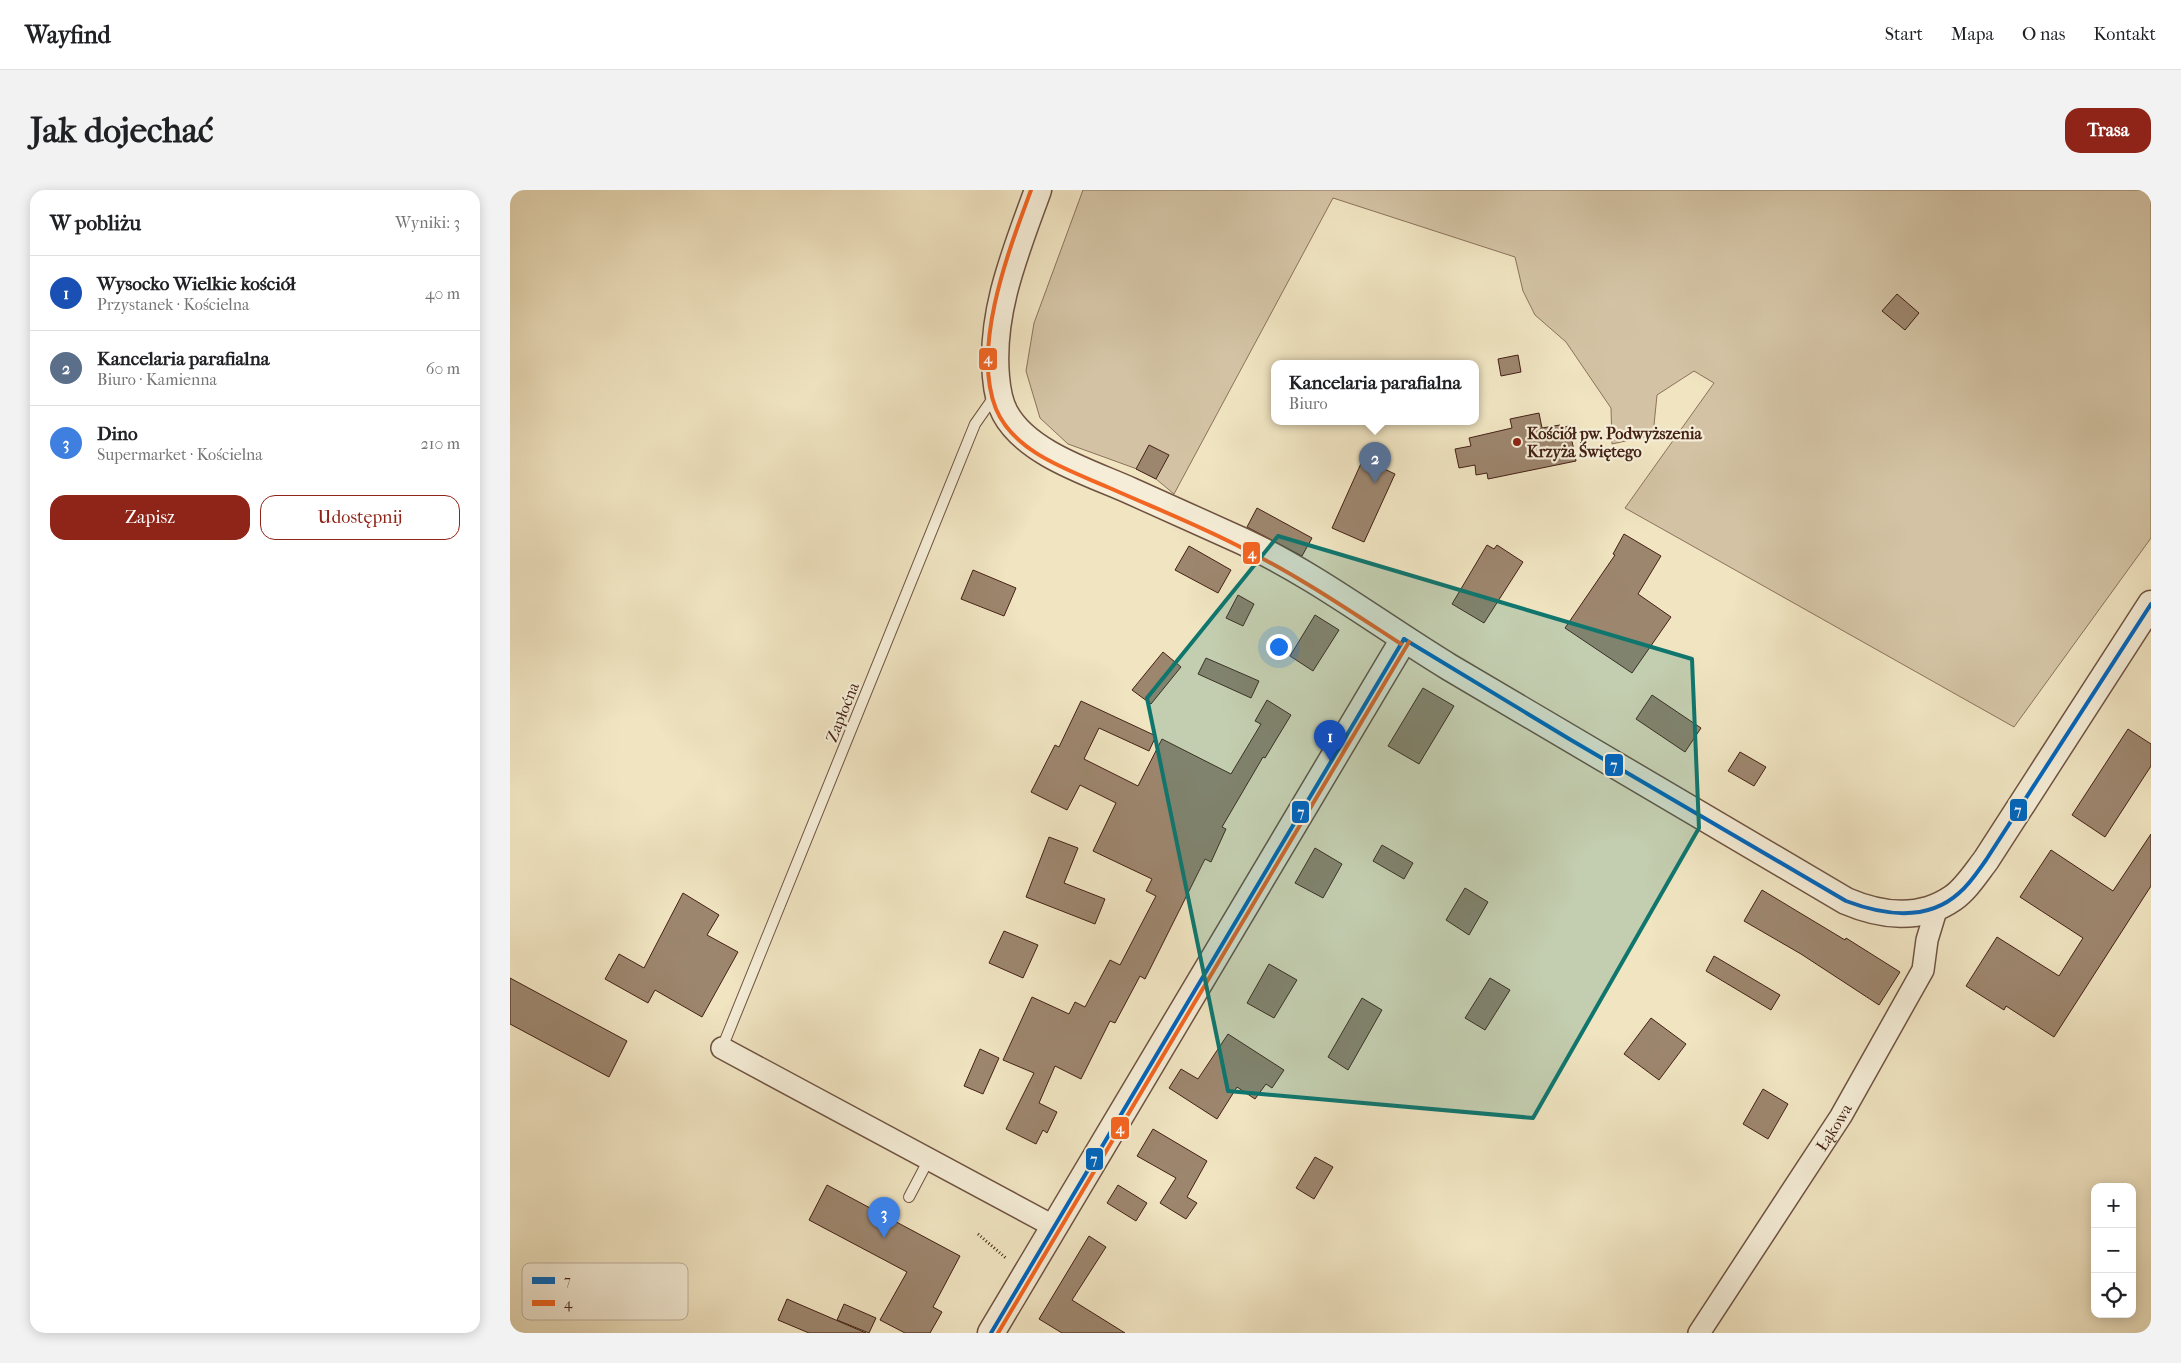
<!DOCTYPE html>
<html lang="pl">
<meta charset="utf-8">
<style>
:root{--surface:#fff;--page:#f2f2f2;--text:#202124;--muted:#757577;--line:#e0e0e0;--accent:#8f2418}
body{margin:0;font-family:"IM FELL French Canon",serif;background:var(--page);color:var(--text)}
.controls{position:absolute;right:15px;bottom:15px;display:grid;overflow:hidden;border-radius:10px;box-shadow:0 2px 12px #0003}
.controls button{width:45px;height:45px;display:grid;place-items:center;padding:0;border:0;border-bottom:1px solid var(--line);background:var(--surface);color:var(--text);font:25px sans-serif}
.you{position:absolute;left:768px;top:456px;width:18px;height:18px;margin:-12px;border:4px solid #fff;border-radius:50%;background:#1a73e8;box-shadow:0 0 0 8px #1a73e833}
.badge{display:grid;place-items:center;width:32px;height:32px;border-radius:50%;background:var(--accent);color:#fff;font-size:16px;font-weight:700}
.pin{position:absolute;translate:-50% -41px;filter:drop-shadow(0 1px 2px #0008)}
.pin::after{content:'';position:absolute;top:26px;width:18px;height:15px;background:inherit;clip-path:polygon(0 0,100% 0,50% 100%)}
.popup{position:absolute;left:761px;top:170px;width:208px;height:65px;box-sizing:border-box;display:grid;place-content:center;border-radius:10px;background:var(--surface);filter:drop-shadow(0 1px 4px #0005);font-size:16px;white-space:nowrap;color:var(--muted)}
.popup b{font-size:19px;color:var(--text)}
.popup::after{content:'';position:absolute;left:50%;top:100%;margin-left:-10px;border:10px solid transparent;border-top-color:var(--surface)}
.list{margin:0;padding:0;list-style:none}
h2{display:flex;justify-content:space-between;align-items:center;height:65px;margin:0;padding:0 20px;font-size:21px}
h2 small{font-size:16px;font-weight:400;color:var(--muted)}
.list li{display:grid;grid-template-columns:32px 1fr auto;gap:15px;align-items:center;box-sizing:border-box;height:75px;padding:0 20px;border-top:1px solid var(--line)}
.list b{display:block;font-size:19px;white-space:nowrap}
.list p{margin:0;font-size:16px;white-space:nowrap;color:var(--muted)}
.list em{font-size:16px;font-style:normal;color:var(--muted)}
.actions{display:flex;gap:10px;padding:15px 20px}
.actions a{flex:1;padding:11px 0;border:1px solid var(--accent);border-radius:15px;text-align:center;font-size:18px;color:var(--accent)}
.actions .main{background:var(--accent);color:#fff}
.icon{flex:none;width:28px;height:28px;fill:none;stroke:currentColor;stroke-width:2;stroke-linecap:round;stroke-linejoin:round}
.map{position:relative;flex:none;width:1641px;height:1143px;overflow:hidden;border-radius:15px}
header{display:flex;align-items:center;gap:30px;box-sizing:border-box;height:70px;padding:0 25px;background:var(--surface);border-bottom:1px solid var(--line)}
header strong{font-size:24px}
nav{display:flex;gap:28px;margin-inline-start:auto;font-size:18px}
.intro{display:flex;align-items:center;justify-content:space-between;box-sizing:border-box;height:120px;padding:0 30px}
h1{margin:0;font-size:35px}
.button{padding:12px 22px;border-radius:15px;background:var(--accent);color:#fff;font-size:18px;font-weight:700}
main{display:flex;gap:30px;padding:0 30px}
aside{flex:1;background:var(--surface);border-radius:15px;box-shadow:0 2px 12px #0003}
.map>svg:first-child{display:block}
</style>
<header>
<strong>Wayfind</strong>
<nav><a>Start</a><a>Mapa</a><a>O nas</a><a>Kontakt</a></nav>
</header>
<div class="intro"><h1>Jak dojechać</h1><a class="button">Trasa</a></div>
<main>
<aside>
<h2>W pobliżu<small>Wyniki: 3</small></h2>
<ul class="list">
<li><span class="badge" style="background:#1a4fb4">1</span><div><b>Wysocko Wielkie kościół</b><p>Przystanek · Kościelna</p></div><em>40 m</em></li>
<li><span class="badge" style="background:#5c6f8a">2</span><div><b>Kancelaria parafialna</b><p>Biuro · Kamienna</p></div><em>60 m</em></li>
<li><span class="badge" style="background:#3f7fe0">3</span><div><b>Dino</b><p>Supermarket · Kościelna</p></div><em>210 m</em></li>
</ul>
<div class="actions"><a class="main">Zapisz</a><a>Udostępnij</a></div>
</aside>
<div class="map">
<svg width="1641" height="1143" viewBox="0 0 1641 1143">
<rect width="100%" height="100%" fill="#f0e4c1"/>
<filter id="stains"><feTurbulence type="fractalNoise" baseFrequency=".004" numOctaves="4"/><feColorMatrix values="0 0 0 0 .2 0 0 0 0 .09 0 0 0 0 .02 0 0 0 .5 -.17"/></filter>
<radialGradient id="worn" r=".72"><stop offset=".6" stop-color="#630" stop-opacity="0"/><stop offset="1" stop-color="#630" stop-opacity=".3"/></radialGradient>
<!-- green -->
<polygon fill="#d3c3a4" stroke="#8c725c" points="573,0 1641,0 1641,348 1504,537 1115,318 1204,193 1184,181 1147,205 1143,245 1102,254 1101,218 1056,152 1025,125 1013,101 1005,67 823,8 664,304 646,289 627,279 558,254 530,228 516,181 524,133"/>
<!-- building -->
<g fill="#9d866e" stroke="#442115">
<polygon points="1387,104 1409,123 1395,140 1372,121"/>
<polygon points="1008,165 1011,182 991,186 988,169"/>
<polygon points="1029,223 1032,238 1050,235 1051,238 1059,236 1066,271 978,289 977,283 966,285 965,275 949,278 945,259 961,256 959,248 1002,238 1000,229"/>
<polygon points="639,255 659,265 646,289 626,279"/>
<polygon points="853,269 885,284 854,352 822,338"/>
<polygon points="747,318 802,348 792,366 737,337"/>
<polygon points="1114,344 1151,366 1128,404 1161,427 1122,483 1055,438 1105,365 1103,364"/>
<polygon points="977,355 984,359 987,355 1013,372 974,433 942,414"/>
<polygon points="679,356 721,380 708,403 665,380"/>
<polygon points="463,380 506,398 494,426 451,409"/>
<polygon points="728,405 744,414 733,436 716,428"/>
<polygon points="805,425 829,440 803,481 780,466"/>
<polygon points="653,462 671,477 641,514 622,500"/>
<polygon points="696,468 749,491 741,508 688,484"/>
<polygon points="913,498 944,516 909,574 878,556"/>
<polygon points="1142,505 1191,538 1175,562 1126,529"/>
<polygon points="757,510 781,525 755,568 753,567 712,637 716,639 701,672 695,669 635,789 630,786 605,833 600,831 571,889 545,876 529,913 547,922 537,943 533,940 526,954 496,939 524,883 493,870 522,807 559,824 565,812 575,817 600,770 610,775 646,706 636,701 642,689 583,661 606,613 570,595 557,620 521,602 545,555 549,557 571,511 646,546 639,561 589,538 574,569 628,596 652,549 721,584 751,534 745,531"/>
<polygon points="1618,539 1641,554 1641,576 1595,647 1562,625"/>
<polygon points="1230,562 1256,577 1244,596 1218,581"/>
<polygon points="1641,644 1641,696 1544,847 1496,816 1494,820 1456,796 1487,747 1549,786 1573,748 1510,707 1541,660 1603,701"/>
<polygon points="539,647 568,658 554,693 595,709 585,734 516,707"/>
<polygon points="872,655 903,673 894,689 863,671"/>
<polygon points="805,658 832,674 813,708 785,693"/>
<polygon points="955,698 978,712 959,745 936,730"/>
<polygon points="1252,700 1335,750 1336,748 1390,782 1369,815 1291,764 1234,731"/>
<polygon points="173,703 209,725 197,745 228,762 192,827 145,800 138,813 95,789 109,764 134,778"/>
<polygon points="494,741 528,755 513,788 479,773"/>
<polygon points="1204,766 1270,805 1261,820 1196,781"/>
<polygon points="759,774 787,790 764,828 737,813"/>
<polygon points="0,788 117,851 99,887 0,834"/>
<polygon points="980,788 1000,800 975,840 955,828"/>
<polygon points="852,808 872,820 838,880 818,867"/>
<polygon points="1141,828 1176,854 1149,890 1114,864"/>
<polygon points="718,844 774,880 762,898 756,894 745,909 727,897 707,929 659,898 671,879 688,889"/>
<polygon points="470,859 489,868 473,904 454,896"/>
<polygon points="1253,899 1278,914 1258,949 1233,934"/>
<polygon points="643,939 697,971 677,1007 687,1013 676,1029 650,1013 666,988 627,966"/>
<polygon points="805,967 823,977 804,1009 786,998"/>
<polygon points="317,995 450,1066 423,1117 432,1122 420,1143 395,1143 370,1130 397,1082 299,1030"/>
<polygon points="608,995 637,1013 626,1031 597,1013"/>
<polygon points="579,1046 596,1057 562,1110 615,1143 552,1143 529,1129"/>
<polygon points="277,1109 356,1143 299,1143 268,1130"/>
<polygon points="334,1114 366,1128 359,1143 327,1130"/>
</g>
<g fill="none" stroke-linecap="round" stroke-linejoin="round">
<defs>
<g id="service">
<polyline points="212,858 465,234 486,204"/>
<polyline points="399,1007 419,969"/>
</g>
<g id="minor">
<polyline points="212,858 543,1036"/>
<path id="s1" d="M 1189,1143 L 1331,926 L 1413,780 L 1417,750 L 1427,717"/>
</g>
<g id="tertiary">
<path d="M 528,0 C 506,61 480,122 486,187 C 487,199 489,212 495,223 C 517,264 581,283 621,301 C 658,318 695,334 732,351 C 805,385 870,435 939,477 C 1071,556 1204,633 1336,711 C 1371,726 1410,731 1443,708 C 1456,699 1466,683 1476,670 L 1641,414"/>
<polyline points="481,1143 894,449"/>
</g>
</defs>
<!-- service casing -->
<use href="#service" stroke="#6f5240" stroke-width="12"/>
<!-- minor casing -->
<use href="#minor" stroke="#6f5240" stroke-width="24"/>
<!-- tertiary casing -->
<use href="#tertiary" stroke="#6f5240" stroke-width="29"/>
<!-- path -->
<polyline stroke="#442115" stroke-width="3" stroke-dasharray="1 2.5" stroke-linecap="butt" points="468,1044 497,1069"/>
<!-- service -->
<use href="#service" stroke="#f5edd7" stroke-width="10"/>
<!-- minor -->
<use href="#minor" stroke="#f5edd7" stroke-width="21"/>
<!-- tertiary -->
<use href="#tertiary" stroke="#f5edd7" stroke-width="26"/>
<defs>
<g id="bus-1">
<path d="M 894,449 L 1061,550 L 1336,711 C 1373,725 1417,732 1449,703 C 1460,694 1468,681 1476,670 L 1641,414"/>
<polyline points="481,1143 894,449"/>
</g>
<g id="bus-2">
<path d="M 521,0 C 499,60 461,157 486,219 C 505,264 562,281 602,299 C 647,319 693,337 736,360 C 790,387 840,421 891,454"/>
<polyline points="488,1143 899,452"/>
</g>
</defs>
<!-- bus-1 casing -->
<use href="#bus-1" stroke="#f5edd7" stroke-width="8"/>
<!-- bus-2 casing -->
<use href="#bus-2" stroke="#f5edd7" stroke-width="8"/>
<!-- bus-1 -->
<use href="#bus-1" stroke="#0065bd" stroke-width="4"/>
<!-- bus-2 -->
<use href="#bus-2" stroke="#f26522" stroke-width="4"/>
</g>
<!-- marked area -->
<path fill="#0f766e" fill-opacity="0.2" stroke="#0f766e" stroke-width="4" stroke-linejoin="round" d="M 768,346 L 1182,469 L 1189,638 L 1023,928 L 718,901 L 637,508 Z"/>
<!-- markers -->
<circle fill="#8f2418" stroke="#f5edd7" stroke-width="2" cx="1007" cy="252" r="5"/>
<g text-anchor="middle" stroke-width="4.5" stroke-linejoin="round" paint-order="stroke">
<!-- poi labels -->
<g font-size="16" font-weight="bold" fill="#442115" stroke="#f5edd7" text-anchor="start">
<text x="1017" y="249">Kościół pw. Podwyższenia<tspan x="1017" dy="18">Krzyża Świętego</tspan></text>
</g>
<!-- street labels -->
<g font-size="16" fill="#442115" stroke="#f5edd7">
<text transform="translate(332 522) rotate(-68)" y="6">Zapłoćna</text>
<text dy="6" stroke="none"><textPath href="#s1" startOffset="246">Łąkowa</textPath></text>
</g>
</g>
<!-- legend -->
<rect x="12" y="1073" width="166" height="57" rx="8" fill="#f5edd7" stroke="#c0b09d" stroke-width="1"/>
<rect x="22" y="1087" width="23" height="7" fill="#0065bd"/>
<rect x="22" y="1110" width="23" height="6" fill="#f26522"/>
<g font-size="14" fill="#442115">
<text x="54" y="1095">7</text>
<text x="54" y="1118">4</text>
</g>
<g stroke="#f5edd7" stroke-width="2">
<rect x="468" y="157" width="20" height="24" rx="5" fill="#f26522"/>
<rect x="732" y="351" width="19" height="24" rx="5" fill="#f26522"/>
<rect x="1094" y="563" width="20" height="24" rx="5" fill="#0065bd"/>
<rect x="1499" y="608" width="19" height="24" rx="5" fill="#0065bd"/>
<rect x="781" y="610" width="19" height="24" rx="5" fill="#0065bd"/>
<rect x="600" y="926" width="20" height="24" rx="5" fill="#f26522"/>
<rect x="575" y="957" width="19" height="24" rx="5" fill="#0065bd"/>
</g>
<g font-size="14" text-anchor="middle" font-weight="bold" fill="#fff">
<text x="478" y="173">4</text>
<text x="742" y="368">4</text>
<text x="1104" y="580">7</text>
<text x="1508" y="625">7</text>
<text x="791" y="627">7</text>
<text x="610" y="943">4</text>
<text x="584" y="974">7</text>
</g>
<rect width="100%" height="100%" filter="url(#stains)"/>
<rect width="100%" height="100%" fill="url(#worn)"/>
</svg>
<div class="controls">
<button>+</button>
<button>−</button>
<button><svg class="icon" aria-label="locate" viewBox="0 0 24 24"><circle cx="12" cy="12" r="6"/><path d="M12 2v4M12 18v4M2 12h4M18 12h4"/></svg></button>
</div>
<div class="you"></div>
<div class="pin badge" style="left:820px;top:571px;background:#1a4fb4">1</div>
<div class="pin badge" style="left:865px;top:293px;background:#5c6f8a">2</div>
<div class="popup"><b>Kancelaria parafialna</b>Biuro</div>
<div class="pin badge" style="left:374px;top:1048px;background:#3f7fe0">3</div>
</div>
</main>
